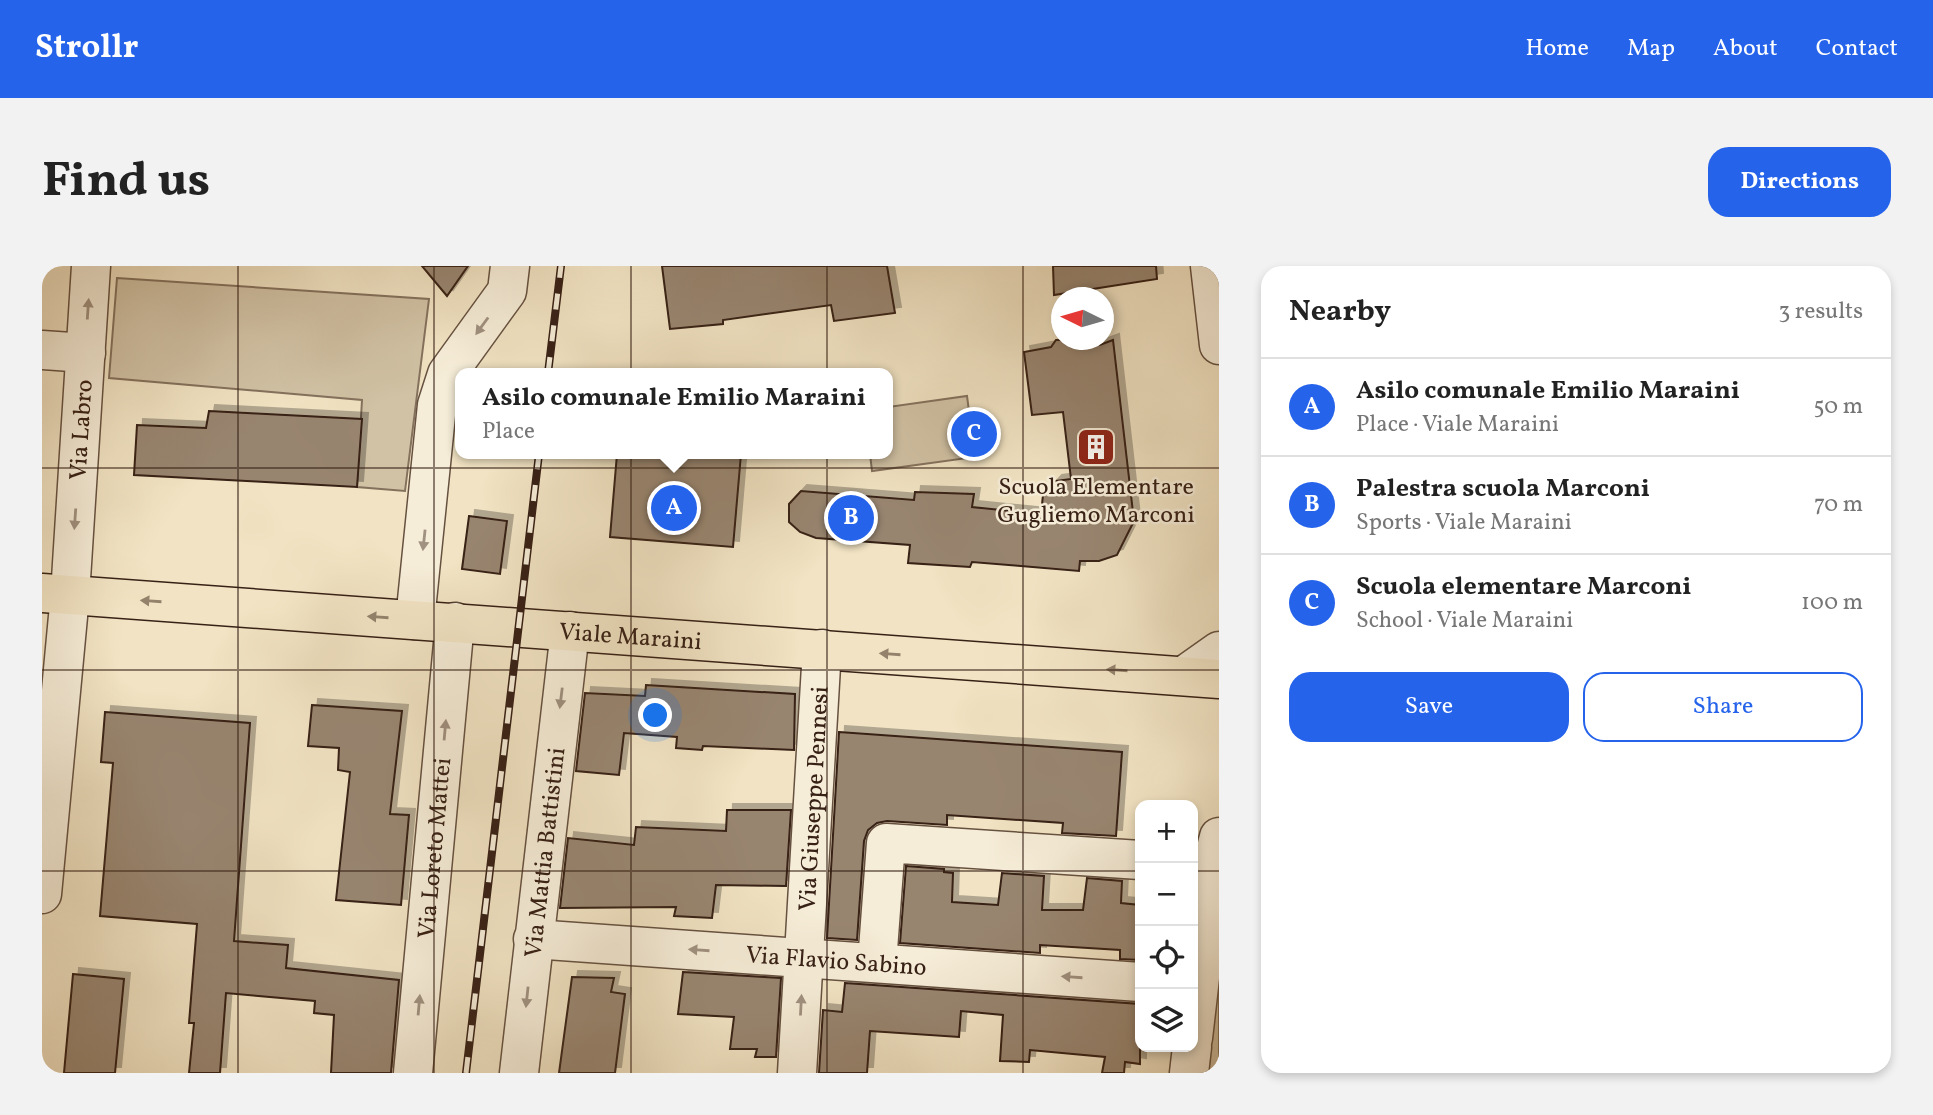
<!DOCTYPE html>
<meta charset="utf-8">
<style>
:root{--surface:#fff;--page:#f2f2f2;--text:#222;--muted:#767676;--line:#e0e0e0;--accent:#2563eb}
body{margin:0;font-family:Vollkorn,serif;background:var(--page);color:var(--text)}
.controls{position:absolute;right:21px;bottom:21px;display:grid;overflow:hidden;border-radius:14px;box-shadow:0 4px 10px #0003}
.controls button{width:63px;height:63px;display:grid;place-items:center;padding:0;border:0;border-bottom:2px solid var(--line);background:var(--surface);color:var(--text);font:35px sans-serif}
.compass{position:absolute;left:1009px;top:21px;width:63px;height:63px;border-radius:50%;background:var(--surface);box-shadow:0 4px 10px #0003;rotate:275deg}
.you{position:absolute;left:614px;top:450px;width:24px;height:24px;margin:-18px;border:5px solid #fff;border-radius:50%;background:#1a73e8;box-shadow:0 0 0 10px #1a73e833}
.badge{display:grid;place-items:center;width:46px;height:46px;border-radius:50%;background:var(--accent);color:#fff;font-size:23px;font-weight:700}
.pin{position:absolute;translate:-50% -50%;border:4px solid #fff;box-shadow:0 2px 7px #0006}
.popup{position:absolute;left:413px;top:102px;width:438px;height:91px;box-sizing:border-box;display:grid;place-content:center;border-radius:14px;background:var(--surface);filter:drop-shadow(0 2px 5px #0005);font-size:23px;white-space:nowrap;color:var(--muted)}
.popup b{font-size:26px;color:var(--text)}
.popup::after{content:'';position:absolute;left:50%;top:100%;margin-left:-14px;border:14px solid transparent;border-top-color:var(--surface)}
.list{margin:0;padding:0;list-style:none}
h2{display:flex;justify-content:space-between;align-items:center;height:91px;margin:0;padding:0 28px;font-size:30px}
h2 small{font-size:23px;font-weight:400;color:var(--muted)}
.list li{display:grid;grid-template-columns:46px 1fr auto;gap:21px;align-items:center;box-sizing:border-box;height:98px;padding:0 28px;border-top:2px solid var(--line)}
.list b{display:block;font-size:26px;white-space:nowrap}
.list p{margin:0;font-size:23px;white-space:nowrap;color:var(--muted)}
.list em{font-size:23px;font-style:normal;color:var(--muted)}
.actions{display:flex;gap:14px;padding:21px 28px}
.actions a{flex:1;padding:16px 0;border:2px solid var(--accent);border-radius:21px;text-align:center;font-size:24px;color:var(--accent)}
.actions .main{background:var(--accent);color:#fff}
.icon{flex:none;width:38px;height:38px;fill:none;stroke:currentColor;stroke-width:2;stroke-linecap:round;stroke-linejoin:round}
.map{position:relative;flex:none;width:1177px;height:807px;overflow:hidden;border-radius:21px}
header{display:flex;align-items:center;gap:42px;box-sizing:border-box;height:98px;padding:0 35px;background:var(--accent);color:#fff}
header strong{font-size:33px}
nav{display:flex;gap:38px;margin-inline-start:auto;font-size:24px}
.intro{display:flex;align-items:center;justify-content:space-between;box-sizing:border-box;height:168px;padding:0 42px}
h1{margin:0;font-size:49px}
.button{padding:18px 32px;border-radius:21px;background:var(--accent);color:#fff;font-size:24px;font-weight:700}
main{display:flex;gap:42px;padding:0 42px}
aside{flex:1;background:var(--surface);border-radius:21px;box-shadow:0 4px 10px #0003}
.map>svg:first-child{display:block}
</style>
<header>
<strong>Strollr</strong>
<nav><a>Home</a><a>Map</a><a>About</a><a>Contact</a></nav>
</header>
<div class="intro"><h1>Find us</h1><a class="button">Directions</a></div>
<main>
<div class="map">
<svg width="1177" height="807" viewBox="0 0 1177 807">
<defs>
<filter id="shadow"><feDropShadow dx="6" dy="-6" stdDeviation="0" flood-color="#0004"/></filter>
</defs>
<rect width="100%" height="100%" fill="#f1e3c3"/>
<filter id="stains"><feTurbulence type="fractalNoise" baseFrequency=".00286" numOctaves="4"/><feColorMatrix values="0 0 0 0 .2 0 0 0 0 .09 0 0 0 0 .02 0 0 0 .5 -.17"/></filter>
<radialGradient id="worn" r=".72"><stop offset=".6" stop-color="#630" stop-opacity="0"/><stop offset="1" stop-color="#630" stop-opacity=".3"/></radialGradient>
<!-- green -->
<g fill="#d1c2a5" stroke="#84715d" stroke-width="2">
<polygon points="75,12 387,33 363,225 315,221 320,134 67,112"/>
<polygon points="925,130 933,191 830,205 828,188 846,188 846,141"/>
<polygon points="1177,695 1177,807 1165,807"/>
</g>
<!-- building -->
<g fill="#98856f" stroke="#372015" stroke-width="2" filter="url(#shadow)">
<polygon points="380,0 426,0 405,30"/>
<polygon points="620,0 845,0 853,47 792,55 789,39 681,54 681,58 628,63"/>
<polygon points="1011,0 1114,0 1115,13 1012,29"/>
<polygon points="1014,74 1050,74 1058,79 1071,74 1092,255 1075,289 1057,295 1038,295 1037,305 930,296 928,301 866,297 868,279 774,272 758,266 747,256 747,238 759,225 872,234 873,226 932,228 930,241 999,248 1001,229 1014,215 1029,213 1021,146 990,149 982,86 1009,81"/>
<polygon points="167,145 320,153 315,221 92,209 95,159 164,162"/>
<polygon points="575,188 699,188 691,281 568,271"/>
<polygon points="427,250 465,255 458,308 420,303"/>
<polygon points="604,419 753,428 752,484 661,480 660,484 634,482 635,471 582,467 577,509 534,505 543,427 603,430"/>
<polygon points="270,439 360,445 348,548 367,549 359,639 294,634 308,506 296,504 297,482 266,480"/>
<polygon points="63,446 208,457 192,675 246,679 244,702 357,714 349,807 289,807 292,749 272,747 273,735 184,727 178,807 147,807 152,757 147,757 155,658 58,650 71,497 59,496"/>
<polygon points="797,466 1080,486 1074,570 1020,567 1021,557 905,549 905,559 845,555 835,557 826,564 822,575 815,674 785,672"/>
<polygon points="685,544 749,544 744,620 674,619 670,652 632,650 634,641 518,642 526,572 592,579 594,561 684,565"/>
<polygon points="864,600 902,603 902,606 911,607 910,636 956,639 960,607 1002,610 1000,644 1041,644 1045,612 1080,615 1079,637 1098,639 1098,694 1078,693 1078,684 998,679 998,687 858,677"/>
<polygon points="641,706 739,712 734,791 713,791 715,783 688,783 692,751 636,748"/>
<polygon points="31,708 82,713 73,807 22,807"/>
<polygon points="530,711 572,712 569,726 583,728 573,807 517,807"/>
<polygon points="803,717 1098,738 1098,798 1083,796 1082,807 1060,807 1063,791 988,784 987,796 958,795 961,749 919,745 917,771 828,765 825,807 777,807 781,744 800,746"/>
</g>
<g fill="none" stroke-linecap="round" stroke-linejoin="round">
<defs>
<g id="minor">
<polyline points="1168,0 1177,79"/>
<polyline points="0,84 44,87"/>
<polyline points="373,354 395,139 405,108 465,25 468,0"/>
<polyline points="1143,409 1177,385"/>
<path id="s1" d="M 0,628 L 28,329 L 49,0"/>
<path id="s2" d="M 491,673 L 1098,716"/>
<polyline points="835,697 844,577 1098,594"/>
<polyline points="1151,772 1172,590 1177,571"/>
<path id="s3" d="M 371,807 L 413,356"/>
<path id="s4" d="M 477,807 L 528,365"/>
<path id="s5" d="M 755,807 L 780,383"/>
<polyline points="1147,807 1150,781"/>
</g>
<g id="major">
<path id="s6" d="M 0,327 L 1177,413"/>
</g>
</defs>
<!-- minor casing -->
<use href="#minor" stroke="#665140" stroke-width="41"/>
<!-- major casing -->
<use href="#major" stroke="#372015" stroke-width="41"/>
<!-- minor -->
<use href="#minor" stroke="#f6edd8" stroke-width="38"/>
<!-- major -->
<use href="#major" stroke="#f1e3c3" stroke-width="38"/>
<defs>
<g id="rail">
<polyline points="506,107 519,0"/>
<polyline points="424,807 497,188"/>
</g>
</defs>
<!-- rail casing -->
<use href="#rail" stroke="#372015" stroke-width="8"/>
<!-- rail -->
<use href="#rail" stroke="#f6edd8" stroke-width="5" stroke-dasharray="16" stroke-linecap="butt"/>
</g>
<!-- one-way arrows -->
<defs><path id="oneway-solid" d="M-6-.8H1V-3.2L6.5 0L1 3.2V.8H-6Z" transform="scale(1.75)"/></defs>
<g fill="#a09180">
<use href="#oneway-solid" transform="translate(46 43) rotate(-86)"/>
<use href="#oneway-solid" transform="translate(440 60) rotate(126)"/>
<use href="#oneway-solid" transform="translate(33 253) rotate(94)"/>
<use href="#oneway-solid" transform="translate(382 274) rotate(96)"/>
<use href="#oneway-solid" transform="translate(519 432) rotate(97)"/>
<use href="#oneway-solid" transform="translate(403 464) rotate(-85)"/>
<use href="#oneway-solid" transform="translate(657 684) rotate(-176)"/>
<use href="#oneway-solid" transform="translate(1030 711) rotate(-176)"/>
<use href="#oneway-solid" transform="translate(485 731) rotate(96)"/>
<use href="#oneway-solid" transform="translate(377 739) rotate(-85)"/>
<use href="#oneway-solid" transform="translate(759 739) rotate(-87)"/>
</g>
<g fill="#94826c">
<use href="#oneway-solid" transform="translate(109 335) rotate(-176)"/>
<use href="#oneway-solid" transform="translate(336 351) rotate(-176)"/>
<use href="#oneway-solid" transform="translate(848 388) rotate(-176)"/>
<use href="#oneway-solid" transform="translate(1075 404) rotate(-176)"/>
</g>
<!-- grid -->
<path fill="none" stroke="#372015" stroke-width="2" stroke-opacity="0.55" d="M 196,0 L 196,807M 392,0 L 392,807M 589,0 L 589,807M 785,0 L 785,807M 981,0 L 981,807M 0,202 L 1177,202M 0,404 L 1177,404M 0,605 L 1098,605M 1151,605 L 1177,605"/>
<!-- icons -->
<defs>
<symbol id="building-square" viewBox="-11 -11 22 22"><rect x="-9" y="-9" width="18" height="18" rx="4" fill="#8f2418" stroke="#f6edd8"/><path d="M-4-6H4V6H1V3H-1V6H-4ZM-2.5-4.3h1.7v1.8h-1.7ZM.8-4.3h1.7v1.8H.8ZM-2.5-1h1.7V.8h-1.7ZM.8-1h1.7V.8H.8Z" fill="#fff"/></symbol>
</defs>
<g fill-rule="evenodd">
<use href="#building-square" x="1032" y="159" width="44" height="44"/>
</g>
<g text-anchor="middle" stroke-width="5" stroke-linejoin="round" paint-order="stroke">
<!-- street labels -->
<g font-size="24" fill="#372015" stroke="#f6edd8">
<text dy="8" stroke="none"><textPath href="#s1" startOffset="466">Via Labro</textPath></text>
<text dy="8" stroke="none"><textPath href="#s6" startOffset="590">Viale Maraini</textPath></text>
<text dy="8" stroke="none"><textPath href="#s5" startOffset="275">Via Giuseppe Pennesi</textPath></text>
<text dy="8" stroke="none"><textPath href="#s3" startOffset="226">Via Loreto Mattei</textPath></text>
<text dy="8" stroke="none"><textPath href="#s4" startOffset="222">Via Mattia Battistini</textPath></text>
<text dy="8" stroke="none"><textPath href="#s2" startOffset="304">Via Flavio Sabino</textPath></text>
</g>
<!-- poi labels -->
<g font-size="24" fill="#372015" stroke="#f6edd8">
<text x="1054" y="228">Scuola Elementare<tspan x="1054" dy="28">Gugliemo Marconi</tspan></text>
</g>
</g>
<rect width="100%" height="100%" filter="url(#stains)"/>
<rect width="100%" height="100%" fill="url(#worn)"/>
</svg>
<div class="controls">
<button>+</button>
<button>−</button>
<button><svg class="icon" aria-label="locate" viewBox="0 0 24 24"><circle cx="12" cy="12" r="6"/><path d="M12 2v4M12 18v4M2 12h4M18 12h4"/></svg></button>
<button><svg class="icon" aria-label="layers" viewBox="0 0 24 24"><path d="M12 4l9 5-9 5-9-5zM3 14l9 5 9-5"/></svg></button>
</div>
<svg class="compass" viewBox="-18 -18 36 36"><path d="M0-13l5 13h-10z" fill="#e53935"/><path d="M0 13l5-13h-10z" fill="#767676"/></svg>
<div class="you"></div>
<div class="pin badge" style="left:632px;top:242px">A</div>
<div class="popup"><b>Asilo comunale Emilio Maraini</b>Place</div>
<div class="pin badge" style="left:809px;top:252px">B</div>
<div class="pin badge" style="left:932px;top:168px">C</div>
</div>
<aside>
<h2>Nearby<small>3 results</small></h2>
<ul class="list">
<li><span class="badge">A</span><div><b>Asilo comunale Emilio Maraini</b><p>Place · Viale Maraini</p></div><em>50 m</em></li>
<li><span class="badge">B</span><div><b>Palestra scuola Marconi</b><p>Sports · Viale Maraini</p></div><em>70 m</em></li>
<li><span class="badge">C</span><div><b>Scuola elementare Marconi</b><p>School · Viale Maraini</p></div><em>100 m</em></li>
</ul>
<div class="actions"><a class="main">Save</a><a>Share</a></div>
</aside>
</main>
